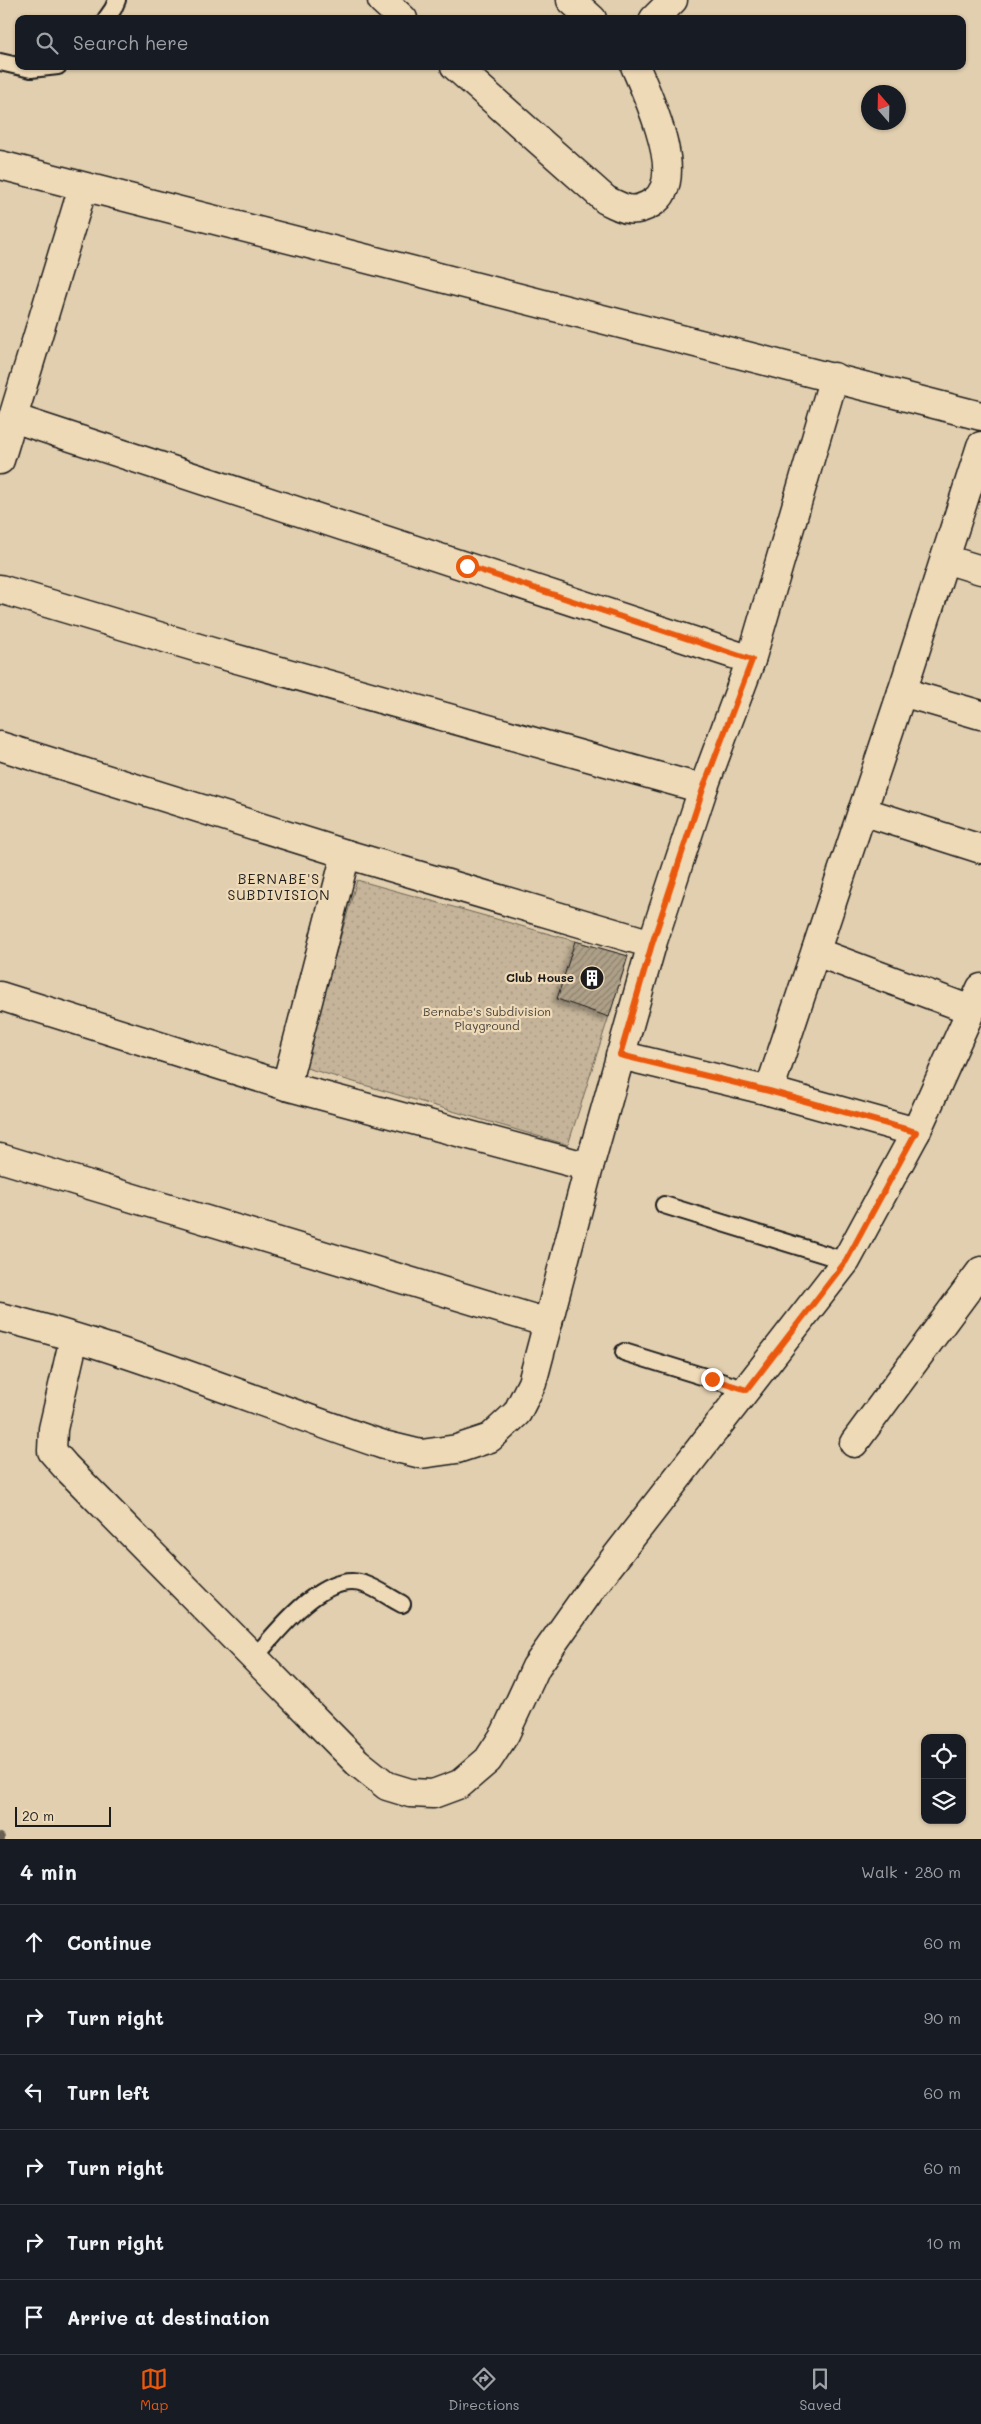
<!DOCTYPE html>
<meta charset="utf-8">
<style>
:root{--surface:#171b24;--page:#242831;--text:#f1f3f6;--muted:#9ea1a6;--line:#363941;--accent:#ea580c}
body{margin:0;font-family:Mali,sans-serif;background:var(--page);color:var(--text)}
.controls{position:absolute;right:15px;bottom:15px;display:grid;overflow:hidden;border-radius:10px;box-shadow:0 1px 4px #0004}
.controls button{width:45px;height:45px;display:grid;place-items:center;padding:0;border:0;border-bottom:1px solid var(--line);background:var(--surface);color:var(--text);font:25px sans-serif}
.compass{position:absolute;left:861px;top:85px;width:45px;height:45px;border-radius:50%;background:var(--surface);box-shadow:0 1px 4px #0004;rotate:340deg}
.scale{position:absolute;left:15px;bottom:12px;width:96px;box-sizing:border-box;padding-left:5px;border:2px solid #1c1c1c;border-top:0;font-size:14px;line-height:18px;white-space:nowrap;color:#1c1c1c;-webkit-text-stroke:4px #efdab8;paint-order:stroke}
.stop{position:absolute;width:15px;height:15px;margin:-11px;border:4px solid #ea580c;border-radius:50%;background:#fff}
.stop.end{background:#ea580c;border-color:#fff;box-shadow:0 1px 5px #0008}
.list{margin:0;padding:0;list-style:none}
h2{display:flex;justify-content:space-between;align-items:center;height:65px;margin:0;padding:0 20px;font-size:21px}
h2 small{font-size:16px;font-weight:400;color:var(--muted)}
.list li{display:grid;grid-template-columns:32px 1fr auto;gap:15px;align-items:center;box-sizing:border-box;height:75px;padding:0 20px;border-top:1px solid var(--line)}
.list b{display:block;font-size:19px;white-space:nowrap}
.list em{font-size:16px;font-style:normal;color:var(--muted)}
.icon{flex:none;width:28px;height:28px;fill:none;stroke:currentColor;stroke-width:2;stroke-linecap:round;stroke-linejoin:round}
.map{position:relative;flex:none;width:981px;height:1839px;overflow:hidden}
.search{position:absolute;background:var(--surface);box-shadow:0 1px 4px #0004;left:15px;right:15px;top:15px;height:55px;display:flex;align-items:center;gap:12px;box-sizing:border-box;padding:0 18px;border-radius:10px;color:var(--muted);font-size:19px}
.sheet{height:515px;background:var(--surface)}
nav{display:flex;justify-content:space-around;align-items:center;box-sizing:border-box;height:70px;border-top:1px solid var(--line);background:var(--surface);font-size:14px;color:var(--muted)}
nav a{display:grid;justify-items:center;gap:2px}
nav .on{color:var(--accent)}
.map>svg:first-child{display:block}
</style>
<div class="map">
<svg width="981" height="1839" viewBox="0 0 981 1839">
<defs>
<pattern id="green-dots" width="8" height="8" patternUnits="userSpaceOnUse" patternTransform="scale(1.25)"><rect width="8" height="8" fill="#c5b499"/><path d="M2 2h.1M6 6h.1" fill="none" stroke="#a99a83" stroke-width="1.8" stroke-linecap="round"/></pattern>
<pattern id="building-hatch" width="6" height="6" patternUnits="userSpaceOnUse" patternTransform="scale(1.25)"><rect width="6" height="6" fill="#aea088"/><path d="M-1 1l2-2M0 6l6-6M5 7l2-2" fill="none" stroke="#8d826e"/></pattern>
<filter id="shadow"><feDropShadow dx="-4.5" dy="4.5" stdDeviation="2.5" flood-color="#0004"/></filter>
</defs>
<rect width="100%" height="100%" fill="#e2cfaf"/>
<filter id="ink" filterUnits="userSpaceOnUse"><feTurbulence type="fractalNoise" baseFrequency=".02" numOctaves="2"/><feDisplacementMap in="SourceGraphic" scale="10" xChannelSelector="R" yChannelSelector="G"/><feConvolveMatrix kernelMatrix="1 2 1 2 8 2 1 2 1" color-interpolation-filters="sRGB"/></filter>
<g filter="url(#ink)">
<!-- green -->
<polygon fill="url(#green-dots)" stroke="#70685a" points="357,880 628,956 568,1145 303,1067"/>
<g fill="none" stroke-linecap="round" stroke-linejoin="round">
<!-- stream -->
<polyline stroke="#675f53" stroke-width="10" points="0,1838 0,1839"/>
</g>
<!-- building -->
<polygon fill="url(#building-hatch)" stroke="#1c1c1c" filter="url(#shadow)" points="575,941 628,956 609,1017 557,999"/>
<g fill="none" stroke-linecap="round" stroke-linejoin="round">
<defs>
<g id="lane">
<polyline points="106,19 113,9 117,0"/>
<polyline points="0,62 31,69 58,66"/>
<polyline points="664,1205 846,1261"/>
<polyline points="624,1352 747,1390"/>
<path d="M 254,1658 C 277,1632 323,1570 364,1584 C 377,1588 390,1598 402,1604"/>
</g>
<g id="street">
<polyline points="382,0 403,19"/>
<polyline points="571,0 592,19"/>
<polyline points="654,19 673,0"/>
<path d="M 455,66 L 606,200 C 626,210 633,214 652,203 C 689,181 647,94 635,66"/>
<polyline points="0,165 981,416"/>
<polyline points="13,418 751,660"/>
<polyline points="0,460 83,187"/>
<polyline points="945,559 981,570"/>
<polyline points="0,589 212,652 703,789"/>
<polyline points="902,692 981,715"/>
<polyline points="0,746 346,854 652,944"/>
<polyline points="862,811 981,849"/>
<polyline points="816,952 971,1010"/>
<polyline points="0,996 286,1086 589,1167"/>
<polyline points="620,1055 769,1091 916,1132"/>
<polyline points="286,1086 346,854"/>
<polyline points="769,1091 902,692 981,446"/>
<polyline points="0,1158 548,1323"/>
<path d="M 0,1317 C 129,1348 258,1403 384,1445 L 421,1454 L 457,1449 L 490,1438 L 517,1413 L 532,1383 L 589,1167 L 652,944 L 703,789 L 751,660 L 834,377"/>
<polyline points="74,1338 53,1429 52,1451 65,1466 357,1762 387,1786 410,1793 433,1794 460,1784 488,1760 505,1734 536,1667 594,1585 846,1261 916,1132 981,988"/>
<polyline points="854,1443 981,1271"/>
</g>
</defs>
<!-- lane casing -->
<use href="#lane" stroke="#1c1c1c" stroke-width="20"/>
<!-- street casing -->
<use href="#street" stroke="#1c1c1c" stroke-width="31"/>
<!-- lane -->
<use href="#lane" stroke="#efdab8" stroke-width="16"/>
<!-- street -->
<use href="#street" stroke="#efdab8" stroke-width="28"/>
</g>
</g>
<g fill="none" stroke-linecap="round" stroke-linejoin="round" filter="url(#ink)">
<!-- route -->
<polyline stroke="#ea580c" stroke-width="6" points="467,566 752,660 703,789 652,944 620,1055 769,1091 916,1132 846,1261 747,1390 712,1379"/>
</g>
<!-- icons -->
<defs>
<symbol id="building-disc" viewBox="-11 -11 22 22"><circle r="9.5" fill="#1c1c1c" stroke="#efdab8"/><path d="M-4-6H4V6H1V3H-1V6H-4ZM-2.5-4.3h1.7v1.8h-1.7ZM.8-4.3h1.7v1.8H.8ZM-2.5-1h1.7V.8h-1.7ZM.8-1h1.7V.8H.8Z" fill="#fff"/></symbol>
</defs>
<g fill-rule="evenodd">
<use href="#building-disc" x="578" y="964" width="28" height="28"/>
</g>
<g text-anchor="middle" stroke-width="4.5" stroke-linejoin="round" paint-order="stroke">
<!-- poi labels -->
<g font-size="12" font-weight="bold" fill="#1c1c1c" stroke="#efdab8" text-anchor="end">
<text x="574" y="982">Club House</text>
</g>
<!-- park labels -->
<g font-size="12" fill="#46423b" stroke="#efdab8">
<text x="487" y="1016">Bernabe's Subdivision<tspan x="487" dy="14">Playground</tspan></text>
</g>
<!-- neighbourhood labels -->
<g font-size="14" letter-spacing="1" fill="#1c1c1c" stroke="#efdab8">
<text x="279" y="884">BERNABE'S<tspan x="279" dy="16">SUBDIVISION</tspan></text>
</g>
</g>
</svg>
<div class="controls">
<button><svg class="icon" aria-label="locate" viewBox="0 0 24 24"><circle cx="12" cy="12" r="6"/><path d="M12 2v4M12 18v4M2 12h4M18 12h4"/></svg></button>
<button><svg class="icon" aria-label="layers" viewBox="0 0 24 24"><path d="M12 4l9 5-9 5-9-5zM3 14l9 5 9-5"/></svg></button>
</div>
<svg class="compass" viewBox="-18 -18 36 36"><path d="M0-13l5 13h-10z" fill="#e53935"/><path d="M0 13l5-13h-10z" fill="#9ea1a6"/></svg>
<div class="scale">20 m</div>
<div class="stop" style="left:467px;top:566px"></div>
<div class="stop end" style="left:712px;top:1379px"></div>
<div class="search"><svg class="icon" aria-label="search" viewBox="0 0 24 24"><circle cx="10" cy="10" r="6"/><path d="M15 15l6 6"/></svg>Search here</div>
</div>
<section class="sheet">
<h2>4 min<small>Walk · 280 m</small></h2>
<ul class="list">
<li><svg class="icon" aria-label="ahead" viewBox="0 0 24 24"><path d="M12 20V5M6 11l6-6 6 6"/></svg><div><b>Continue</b></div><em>60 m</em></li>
<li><svg class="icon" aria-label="right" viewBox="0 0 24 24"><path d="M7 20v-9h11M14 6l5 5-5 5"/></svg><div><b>Turn right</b></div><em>90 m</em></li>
<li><svg class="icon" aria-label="left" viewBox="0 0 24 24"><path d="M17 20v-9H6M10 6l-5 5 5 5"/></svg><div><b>Turn left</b></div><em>60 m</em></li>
<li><svg class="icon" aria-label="right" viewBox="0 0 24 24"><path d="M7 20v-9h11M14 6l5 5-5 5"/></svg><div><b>Turn right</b></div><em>60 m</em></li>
<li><svg class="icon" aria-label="right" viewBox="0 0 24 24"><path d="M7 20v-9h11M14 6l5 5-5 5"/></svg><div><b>Turn right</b></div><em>10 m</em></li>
<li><svg class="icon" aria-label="arrive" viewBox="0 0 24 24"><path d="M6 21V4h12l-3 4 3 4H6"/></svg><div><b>Arrive at destination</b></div></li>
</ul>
</section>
<nav>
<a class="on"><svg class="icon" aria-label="map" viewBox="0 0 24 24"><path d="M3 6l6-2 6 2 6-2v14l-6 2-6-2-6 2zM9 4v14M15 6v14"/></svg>Map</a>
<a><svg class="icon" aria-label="directions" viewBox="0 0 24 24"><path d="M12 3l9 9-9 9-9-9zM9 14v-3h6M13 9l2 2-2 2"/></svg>Directions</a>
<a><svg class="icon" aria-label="saved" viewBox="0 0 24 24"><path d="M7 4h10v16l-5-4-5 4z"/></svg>Saved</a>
</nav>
